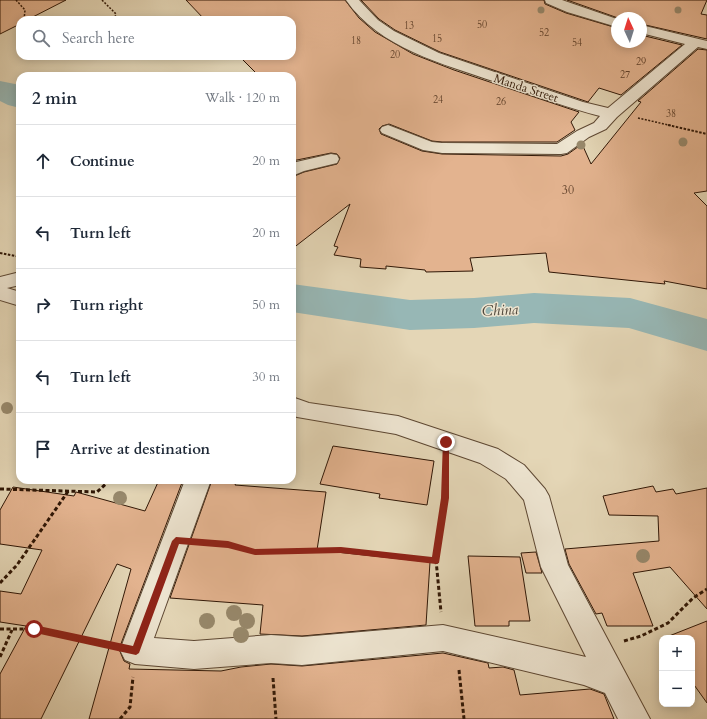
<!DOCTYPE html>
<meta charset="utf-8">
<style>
:root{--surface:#fff;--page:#f6f6f7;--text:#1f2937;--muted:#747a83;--line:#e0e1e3}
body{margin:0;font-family:Cardo,serif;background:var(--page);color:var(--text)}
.controls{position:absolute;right:12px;bottom:12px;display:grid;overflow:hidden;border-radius:8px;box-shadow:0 2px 10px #0003}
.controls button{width:36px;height:36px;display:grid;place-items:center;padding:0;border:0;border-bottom:1px solid var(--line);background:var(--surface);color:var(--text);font:20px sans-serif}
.compass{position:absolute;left:611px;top:12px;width:36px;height:36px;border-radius:50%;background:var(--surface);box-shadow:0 2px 10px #0003;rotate:356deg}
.stop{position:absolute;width:12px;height:12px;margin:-9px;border:3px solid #8f2418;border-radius:50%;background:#fff}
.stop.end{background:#8f2418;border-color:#fff;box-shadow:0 1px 4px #0008}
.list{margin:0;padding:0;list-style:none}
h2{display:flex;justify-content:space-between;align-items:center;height:52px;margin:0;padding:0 16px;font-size:17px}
h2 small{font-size:13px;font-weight:400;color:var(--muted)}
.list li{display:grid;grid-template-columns:26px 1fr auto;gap:12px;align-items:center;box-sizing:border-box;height:72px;padding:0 16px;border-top:1px solid var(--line)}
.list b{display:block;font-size:15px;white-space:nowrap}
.list em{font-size:13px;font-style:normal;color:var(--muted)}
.icon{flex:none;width:22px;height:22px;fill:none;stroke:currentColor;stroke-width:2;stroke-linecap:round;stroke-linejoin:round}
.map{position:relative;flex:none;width:707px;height:719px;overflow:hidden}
.search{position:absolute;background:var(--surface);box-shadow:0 2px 10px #0003;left:16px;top:16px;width:280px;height:44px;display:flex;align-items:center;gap:10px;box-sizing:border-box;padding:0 14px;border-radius:12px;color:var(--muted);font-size:15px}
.panel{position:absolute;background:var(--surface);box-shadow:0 2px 10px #0003;left:16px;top:72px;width:280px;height:412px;border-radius:12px}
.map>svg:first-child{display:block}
</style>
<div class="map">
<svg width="707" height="719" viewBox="0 0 707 719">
<rect width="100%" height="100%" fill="#e4d6b6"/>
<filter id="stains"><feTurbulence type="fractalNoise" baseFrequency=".005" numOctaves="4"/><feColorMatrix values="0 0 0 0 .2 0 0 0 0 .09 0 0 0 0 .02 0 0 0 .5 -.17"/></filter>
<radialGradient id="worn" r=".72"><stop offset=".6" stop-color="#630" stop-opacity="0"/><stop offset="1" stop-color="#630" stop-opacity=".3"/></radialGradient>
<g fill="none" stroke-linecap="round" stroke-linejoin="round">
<!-- river -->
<g fill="#97b7b5" fill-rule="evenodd">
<polygon points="0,81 20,85 20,108 8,105 0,101"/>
<polygon points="292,284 410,300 474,298 534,293 630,298 707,319 707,351 629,328 534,323 474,328 410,330 292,312"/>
</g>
</g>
<!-- building -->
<g fill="#e3b38f" stroke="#301706">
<polygon points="0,0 66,0 27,20 20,20 20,24 0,34"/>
<polygon points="186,0 345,0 359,18 375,32 413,54 454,70 579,112 571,122 575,130 557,142 442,142 432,141 389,124 382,126 379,129 381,134 422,151 442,154 561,156 568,154 582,144 591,164 641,102 638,101 698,49 707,50 707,191 694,193 707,206 707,289 664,281 665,284 549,272 546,253 470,258 473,271 426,272 425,270 386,266 386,269 360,267 361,259 334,255 338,247 334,246 350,204 292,249 292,177 304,172 337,164 340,158 337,154 331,153 292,161 292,76 259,76 239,56 292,56 292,20 205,20"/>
<polygon points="361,0 544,0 545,4 566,13 617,28 617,42 641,42 641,35 682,45 621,95 599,88 588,102 440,52 395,30 379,19"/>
<polygon points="567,0 707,0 701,14 707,15 707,39 641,24 641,18 618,18"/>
<polygon points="333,446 434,461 427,505 379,498 380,494 320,484"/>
<polygon points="159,480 183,480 119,649 124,661 130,664 129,669 221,671 241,667 271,664 302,666 443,653 488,663 489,668 503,667 514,670 520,695 590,689 604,694 614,719 89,719 131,569 117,564 41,719 0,719 0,674 26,626 0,622 0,591 21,594 42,550 0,544 0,510 13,487 74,496 76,492 145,511"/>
<polygon points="212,480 237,480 235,485 326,492 317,550 430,562 426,625 302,636 260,634 263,605 170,598"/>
<polygon points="653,486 656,492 673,489 676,494 707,488 707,609 670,567 633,573 653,626 607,626 602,613 596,614 569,564 565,549 659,541 658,516 609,515 603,496"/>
<polygon points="536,552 542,573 526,573 521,553"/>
<polygon points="468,556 520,557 530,621 509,621 509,626 475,626"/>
<polygon points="707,621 707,703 692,682 692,638 664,638"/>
</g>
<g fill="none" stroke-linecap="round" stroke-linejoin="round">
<defs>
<g id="street">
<path d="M 346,0 L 359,0 L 378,20 L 394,31 L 439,53 L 583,102 L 608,108 L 685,44 L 641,33 L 641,25 L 707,41 L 707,49 L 698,47 L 617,117 L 606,129 L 589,137 L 567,153 L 561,154 L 442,153 L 423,150 L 382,133 L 380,130 L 382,127 L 388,125 L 432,142 L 442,143 L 557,144 L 577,131 L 594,123 L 600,116 C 565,107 530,94 496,82 C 443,64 379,48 346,0 Z"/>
<polygon points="545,0 562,0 617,19 617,27 567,12 546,3"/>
<polygon points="331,154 337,155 339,159 337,163 304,171 292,176 292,163"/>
<polygon points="20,272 20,285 7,288 20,292 20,306 0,300 0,277"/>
<polygon points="292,397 309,403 398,416 498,449 524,465 545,489 549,496 568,565 650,719 618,719 605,693 584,685 443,651 302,665 271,663 194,669 135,664 125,660 120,650 185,480 211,480 154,638 194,641 271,635 302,637 443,625 586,657 541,567 524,500 506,479 480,463 396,434 297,417 292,415"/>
</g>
</defs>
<!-- street casing -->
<use href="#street" stroke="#5d4732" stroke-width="2"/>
<!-- path-far3 -->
<g stroke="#301706" stroke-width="1.5" stroke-dasharray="2 1.5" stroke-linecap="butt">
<polyline points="16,0 25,10 24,20"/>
<polyline points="102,0 116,14 115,17 107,20"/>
<polyline points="638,118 673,126"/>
</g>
<!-- path-far2 -->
<g stroke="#301706" stroke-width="2" stroke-dasharray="2.5 1.5" stroke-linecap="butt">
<polyline points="668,125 707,134"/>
<polyline points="0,253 20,257"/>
</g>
<!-- path-far1 -->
<polyline stroke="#301706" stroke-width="2.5" stroke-dasharray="3 2" stroke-linecap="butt" points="446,477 446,465"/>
<!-- path -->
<g stroke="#301706" stroke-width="3" stroke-dasharray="4 2.5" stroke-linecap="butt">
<polyline points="0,489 97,492 110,480"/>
<polyline points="202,543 228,545 255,552 341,550 436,560 445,498 446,476"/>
<polyline points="436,560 441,612"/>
<polyline points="0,583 17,565 69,490"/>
<polyline points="0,629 34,629 108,645"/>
<polyline points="624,641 641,636 668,623 693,598 707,589"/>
<polyline points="0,657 12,630"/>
<polyline points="459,670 464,719"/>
<polyline points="273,678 276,719"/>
<polyline points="120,719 130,707 133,677"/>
</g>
<!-- street -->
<use href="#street" fill="#ede4d0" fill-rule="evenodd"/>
</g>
<!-- trees -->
<g fill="#97886b">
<circle cx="541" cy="10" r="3.5"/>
<circle cx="678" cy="10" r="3.5"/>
<circle cx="683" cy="142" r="4.5"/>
<circle cx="581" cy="145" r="4.5"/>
<circle cx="7" cy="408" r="6"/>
<circle cx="120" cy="498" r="7"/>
<circle cx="643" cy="556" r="7"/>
<circle cx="234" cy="613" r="8"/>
<circle cx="207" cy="621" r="8"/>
<circle cx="247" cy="621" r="8"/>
<circle cx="241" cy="635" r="8"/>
</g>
<!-- route -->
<polygon fill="#8f2418" points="443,440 446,440 449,442 449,498 439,563 436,564 341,553 255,555 228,548 179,544 139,653 136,655 31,632 30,629 31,626 34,625 133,646 172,541 176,537 228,541 255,549 341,547 432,557 441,498"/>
<g text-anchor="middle" stroke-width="3" stroke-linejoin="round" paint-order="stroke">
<!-- far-number labels -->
<g font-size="10" fill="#5d3e28">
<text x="482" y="28">50</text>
<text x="409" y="29">13</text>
<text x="544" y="36">52</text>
<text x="437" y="42">15</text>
<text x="356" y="44">18</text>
<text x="577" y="46">54</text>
<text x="395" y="58">20</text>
<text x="641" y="65">29</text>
<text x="625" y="78">27</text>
<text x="438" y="103">24</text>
<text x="501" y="105">26</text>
<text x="671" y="117">38</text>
</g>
<!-- far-street labels -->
<g font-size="12" fill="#301706" stroke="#ede4d0">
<text transform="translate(526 88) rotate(18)" y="4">Manda Street</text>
</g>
<!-- number labels -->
<g font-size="12" fill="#5d3e28">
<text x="568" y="194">30</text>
</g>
<!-- water labels -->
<g font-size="15" font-style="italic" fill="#4f473b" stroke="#ede4d0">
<text transform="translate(500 310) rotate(-3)" y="5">China</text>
</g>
</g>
<rect width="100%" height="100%" filter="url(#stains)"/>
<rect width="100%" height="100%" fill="url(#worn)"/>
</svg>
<div class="controls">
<button>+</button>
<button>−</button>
</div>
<svg class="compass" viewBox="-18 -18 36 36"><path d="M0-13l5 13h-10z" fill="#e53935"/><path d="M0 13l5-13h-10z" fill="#747a83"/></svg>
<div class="stop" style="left:34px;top:629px"></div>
<div class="stop end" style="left:446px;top:442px"></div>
<div class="search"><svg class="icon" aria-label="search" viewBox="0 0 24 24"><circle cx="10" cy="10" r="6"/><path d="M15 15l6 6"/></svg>Search here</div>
<section class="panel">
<h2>2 min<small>Walk · 120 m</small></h2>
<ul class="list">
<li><svg class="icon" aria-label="ahead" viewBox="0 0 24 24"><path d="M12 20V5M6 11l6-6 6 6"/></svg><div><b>Continue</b></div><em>20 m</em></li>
<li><svg class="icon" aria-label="left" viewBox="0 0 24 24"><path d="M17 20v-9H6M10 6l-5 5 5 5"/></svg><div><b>Turn left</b></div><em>20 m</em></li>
<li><svg class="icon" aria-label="right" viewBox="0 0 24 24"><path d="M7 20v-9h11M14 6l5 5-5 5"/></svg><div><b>Turn right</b></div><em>50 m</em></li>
<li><svg class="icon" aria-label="left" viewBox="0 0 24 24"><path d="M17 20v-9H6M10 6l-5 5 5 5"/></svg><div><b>Turn left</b></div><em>30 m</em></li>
<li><svg class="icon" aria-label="arrive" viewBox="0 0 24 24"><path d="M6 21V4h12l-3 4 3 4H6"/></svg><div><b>Arrive at destination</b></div></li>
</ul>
</section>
</div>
